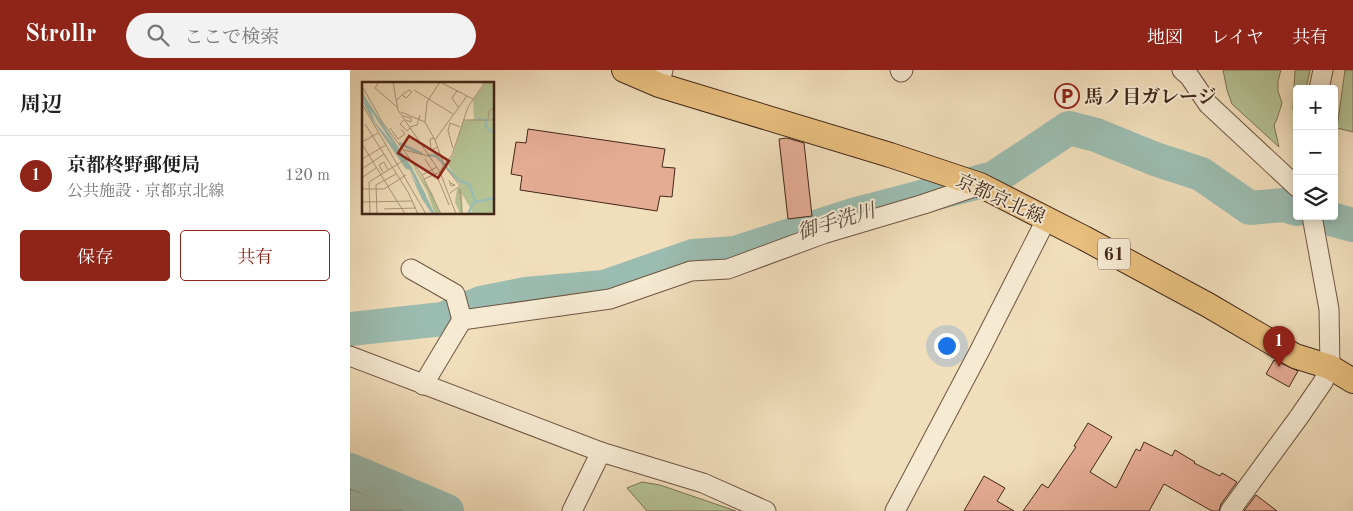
<!DOCTYPE html>
<html lang="ja">
<meta charset="utf-8">
<style>
:root{--surface:#fff;--page:#f2f2f2;--text:#222;--muted:#767676;--line:#e0e0e0;--accent:#8f2418}
body{margin:0;font-family:"Old Standard TT","Noto Serif JP",serif;background:var(--page);color:var(--text)}
.controls{position:absolute;right:15px;top:15px;display:grid;overflow:hidden;border-radius:5px;box-shadow:0 2px 12px #0003}
.controls button{width:45px;height:45px;display:grid;place-items:center;padding:0;border:0;border-bottom:1px solid var(--line);background:var(--surface);color:var(--text);font:25px sans-serif}
.you{position:absolute;left:596px;top:275px;width:18px;height:18px;margin:-12px;border:4px solid #fff;border-radius:50%;background:#1a73e8;box-shadow:0 0 0 8px #1a73e833}
.badge{display:grid;place-items:center;width:32px;height:32px;border-radius:50%;background:var(--accent);color:#fff;font-size:16px;font-weight:700}
.pin{position:absolute;translate:-50% -41px;filter:drop-shadow(0 1px 2px #0008)}
.pin::after{content:'';position:absolute;top:26px;width:18px;height:15px;background:inherit;clip-path:polygon(0 0,100% 0,50% 100%)}
.list{margin:0;padding:0;list-style:none}
h2{display:flex;justify-content:space-between;align-items:center;height:65px;margin:0;padding:0 20px;font-size:21px}
h2 small{font-size:16px;font-weight:400;color:var(--muted)}
.list li{display:grid;grid-template-columns:32px 1fr auto;gap:15px;align-items:center;box-sizing:border-box;height:80px;padding:0 20px;border-top:1px solid var(--line)}
.list b{display:block;font-size:19px;white-space:nowrap}
.list p{margin:0;font-size:16px;white-space:nowrap;color:var(--muted)}
.list em{font-size:16px;font-style:normal;color:var(--muted)}
.actions{display:flex;gap:10px;padding:15px 20px}
.actions a{flex:1;padding:11px 0;border:1px solid var(--accent);border-radius:5px;text-align:center;font-size:18px;color:var(--accent)}
.actions .main{background:var(--accent);color:#fff}
.icon{flex:none;width:28px;height:28px;fill:none;stroke:currentColor;stroke-width:2;stroke-linecap:round;stroke-linejoin:round}
.map{position:relative;flex:none;width:1003px;height:441px;overflow:hidden}
header{display:flex;align-items:center;gap:30px;box-sizing:border-box;height:70px;padding:0 25px;background:var(--accent);color:#fff}
header strong{font-size:24px}
nav{display:flex;gap:28px;margin-inline-start:auto;font-size:18px}
.search{width:350px;height:45px;background:var(--page);display:flex;align-items:center;gap:12px;box-sizing:border-box;padding:0 18px;border-radius:28px;color:var(--muted);font-size:19px}
main{display:flex}
aside{flex:1;background:var(--surface)}
.map>svg:first-child{display:block}
</style>
<header>
<strong>Strollr</strong>
<div class="search"><svg class="icon" aria-label="search" viewBox="0 0 24 24"><circle cx="10" cy="10" r="6"/><path d="M15 15l6 6"/></svg>ここで検索</div>
<nav><a>地図</a><a>レイヤ</a><a>共有</a></nav>
</header>
<main>
<aside>
<h2>周辺<small></small></h2>
<ul class="list">
<li><span class="badge">1</span><div><b>京都柊野郵便局</b><p>公共施設 · 京都京北線</p></div><em>120 m</em></li>
</ul>
<div class="actions"><a class="main">保存</a><a>共有</a></div>
</aside>
<div class="map">
<svg width="1003" height="441" viewBox="0 0 1003 441">
<rect width="100%" height="100%" fill="#f1debb"/>
<filter id="stains"><feTurbulence type="fractalNoise" baseFrequency=".004" numOctaves="4"/><feColorMatrix values="0 0 0 0 .2 0 0 0 0 .09 0 0 0 0 .02 0 0 0 .5 -.17"/></filter>
<radialGradient id="worn" r=".72"><stop offset=".6" stop-color="#630" stop-opacity="0"/><stop offset="1" stop-color="#630" stop-opacity=".3"/></radialGradient>
<!-- green -->
<g fill="#b5c294" stroke="#7c7456">
<polygon points="873,0 931,0 928,11 928,21 932,33 927,49 924,55 929,77 882,34 877,20"/>
<polygon points="945,0 960,0 956,19 947,19 946,55 943,38"/>
<polygon points="995,0 1003,0 1003,62 987,58"/>
<polygon points="292,412 310,415 386,441 297,441 277,418"/>
</g>
<!-- water -->
<polygon fill="#9bbcb0" stroke="#778074" points="0,413 76,441 0,441"/>
<g fill="none" stroke-linecap="round" stroke-linejoin="round">
<!-- shore -->
<polyline stroke="#6e7264" stroke-width="1" points="0,419 62,441"/>
<!-- river -->
<g stroke="#9bbcb0" stroke-width="34">
<polyline points="970,146 1003,155"/>
<polyline points="0,259 93,249 131,233 176,224 254,217 343,186 385,183 503,145 644,108 719,58 746,65 805,89 851,104 900,138 934,135 947,139"/>
<polyline points="0,400 97,441"/>
</g>
</g>
<!-- building -->
<g fill="#e5ac94" stroke="#422719">
<polygon points="178,59 315,79 312,97 325,98 322,127 310,126 307,141 170,120 172,106 161,104 166,72 176,73"/>
<polygon points="437,68 454,73 462,146 438,149 429,69"/>
<polygon points="924,290 948,301 939,317 916,304"/>
<polygon points="738,353 762,367 740,402 766,418 786,379 790,381 794,372 822,386 825,380 845,392 844,393 870,406 872,403 887,412 871,434 869,441 862,441 814,414 799,441 673,441 692,414 698,418 726,377 724,376"/>
<polygon points="634,406 655,418 647,431 664,441 614,441"/>
<polygon points="906,425 927,441 894,441"/>
</g>
<g fill="none" stroke-linecap="round" stroke-linejoin="round">
<defs>
<g id="minor">
<polyline points="550,0 551,2 553,0"/>
<polyline points="832,0 839,6 858,34 947,117"/>
<polyline points="309,15 313,0"/>
<polyline points="969,19 973,0"/>
<polyline points="61,199 105,224 112,250"/>
<polyline points="0,286 251,382 353,413 416,441"/>
<polyline points="73,315 112,250 260,229 341,201 378,199 473,164 574,134 630,115"/>
<polyline points="222,441 251,382"/>
<polyline points="545,441 630,280 697,148"/>
<polyline points="880,441 949,347 973,312 980,297 979,239 962,146"/>
</g>
<polyline id="major" points="274,0 309,15 540,85 630,115 734,168 858,235 945,286 980,297 1003,311"/>
</defs>
<!-- minor casing -->
<use href="#minor" stroke="#6e5542" stroke-width="21"/>
<!-- major casing -->
<use href="#major" stroke="#422719" stroke-width="26"/>
<!-- minor -->
<use href="#minor" stroke="#f6ead3" stroke-width="19"/>
<!-- major -->
<use href="#major" stroke="#e8bf7e" stroke-width="24"/>
</g>
<!-- icons -->
<defs>
<symbol id="parking-ring" viewBox="-11 -11 22 22"><circle r="9.5" fill="#f6ead3" stroke="#8f2418" stroke-width="1.5"/><path d="M-3.5-5.5H1a3.5 3.5 0 0 1 0 7H-1V5.5H-3.5ZM-1-3.4V-.6H.8a1.4 1.4 0 0 0 0-2.8Z" fill="#8f2418"/></symbol>
</defs>
<g fill-rule="evenodd">
<use href="#parking-ring" x="703" y="12" width="28" height="28"/>
</g>
<g text-anchor="middle" stroke-width="4" stroke-linejoin="round" paint-order="stroke">
<!-- shield labels -->
<rect fill="#f6ead3" stroke="#786251" stroke-width="1" x="748" y="168.5" width="32" height="31" rx="4"/>
<g font-size="18" font-weight="bold" fill="#422719">
<text x="764" y="190">61</text>
</g>
<!-- poi labels -->
<g font-size="19" font-weight="bold" fill="#422719" stroke="#f6ead3" text-anchor="start">
<text x="734" y="33">馬ノ目ガレージ</text>
</g>
<!-- street labels -->
<g font-size="19" fill="#422719" stroke="#f6ead3">
<text transform="translate(651 128) rotate(24)" y="7">京都京北線</text>
</g>
<!-- water labels -->
<g font-size="20" font-style="italic" fill="#584c3f" stroke="#f6ead3">
<text transform="translate(486 151) rotate(-17)" y="7">御手洗川</text>
</g>
</g>
<!-- overview -->
<g transform="translate(12 12)">
<rect width="132" height="132" fill="#f1debb"/>
<path d="M 124,0 L 132,0 L 132,132 L 107,132 L 110,129 L 100,112 L 101,132 L 98,132 L 93,120 L 95,107 L 99,104 L 85,81 L 91,73 L 101,39 L 112,37 L 111,18 ZM 47,77 L 70,111 L 78,132 L 73,132 L 65,109 Z" fill="#b5c294"/>
<path d="M 0,7 L 13,40 L 49,84 L 73,132 L 70,132 L 60,117 L 48,91 L 56,104 L 51,88 L 44,87 L 9,36 L 0,18 L 4,21 Z" fill="#9bbcb0"/>
<path fill="none" stroke="#9bbcb0" stroke-width="2.5" d="M 0,13 L 46,82 L 63,114M 116,37 L 124,38 L 124,45 L 133,52M 37,61 L 60,72M 66,73 L 74,74 L 97,99 L 107,102 L 113,118 L 106,132M 113,120 L 133,116"/>
<path fill="none" stroke="#ab957a" stroke-width="1" d="M 17,0 L 13,6 L 35,25M 31,0 L 36,28 L 78,90 L 94,132M 0,4 L 21,41 L 60,93 L 79,132M 52,8 L 91,32M 95,9 L 90,16 L 96,25M 35,18 L 40,13 L 47,8 L 50,10 L 44,16 L 40,13M 0,22 L 64,132M 39,30 L 63,40 L 73,58M 41,34 L 49,36 L 49,40 L 44,38M 126,37 L 127,28 L 133,26M 42,38 L 38,42 L 45,49 L 48,46M 101,38 L 133,38M 63,40 L 65,20 L 78,0 L 111,17M 3,42 L 46,110 L 56,132M 48,45 L 55,43 L 58,33M 28,46 L 36,57 L 43,52 L 39,47M 72,56 L 68,57 L 69,68 L 76,65M 0,60 L 16,51M 0,62 L 43,132M 91,66 L 86,49 L 88,41 L 98,45M 42,68 L 67,74M 0,77 L 24,63M 63,77 L 77,99M 82,83 L 90,73 L 106,25 L 123,0M 82,83 L 73,58 L 105,14M 0,87 L 22,72M 85,87 L 98,104 L 88,111M 21,90 L 17,83 L 22,80 L 26,88M 60,93 L 75,85M 1,95 L 14,86M 62,97 L 78,90 L 82,82M 87,98 L 89,104 L 93,103 L 88,101M 77,99 L 87,123M 0,107 L 22,107 L 44,93M 97,112 L 98,107 L 100,132M 0,120 L 50,119M 22,127 L 54,126M 8,132 L 7,100 L 47,75M 15,132 L 14,103 L 34,92"/>
<path fill="#8f2418" fill-opacity="0.15" stroke="#8f2418" stroke-width="2.5" d="M 47,54 L 87,79 L 76,96 L 36,71 Z"/>
<rect width="132" height="132" fill="none" stroke="#422719" stroke-width="2.5"/>
</g>
<rect width="100%" height="100%" filter="url(#stains)"/>
<rect width="100%" height="100%" fill="url(#worn)"/>
</svg>
<div class="controls">
<button>+</button>
<button>−</button>
<button><svg class="icon" aria-label="layers" viewBox="0 0 24 24"><path d="M12 4l9 5-9 5-9-5zM3 14l9 5 9-5"/></svg></button>
</div>
<div class="you"></div>
<div class="pin badge" style="left:929px;top:297px">1</div>
</div>
</main>
